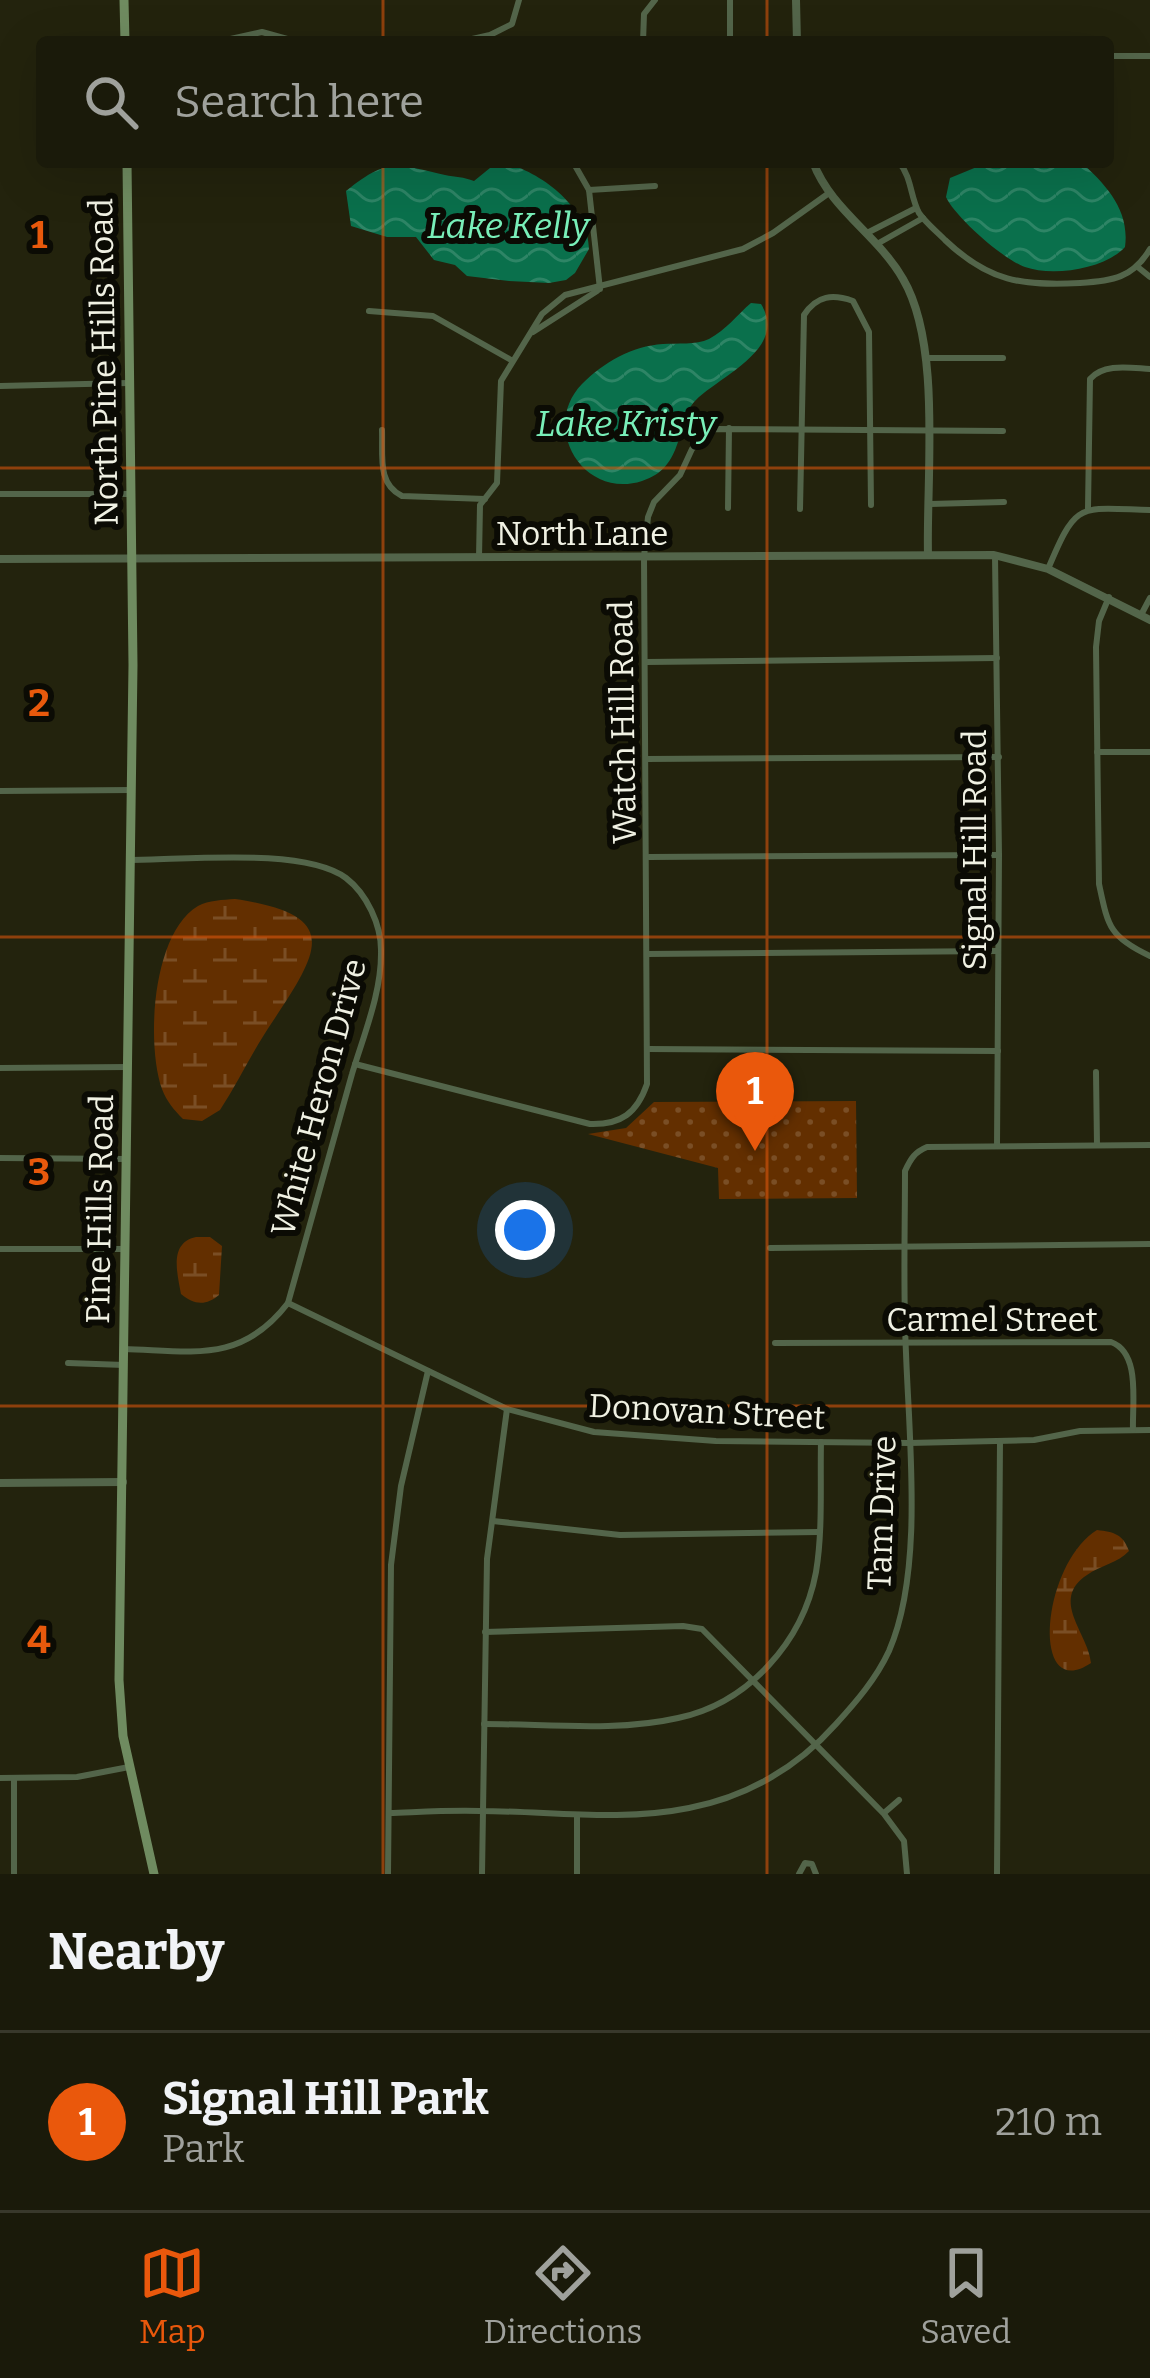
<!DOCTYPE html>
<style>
:root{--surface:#1a1a0a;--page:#232313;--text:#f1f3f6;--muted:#9fa19c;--line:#38382b;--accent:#ea580c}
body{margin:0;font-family:Bitter,serif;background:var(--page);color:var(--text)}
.you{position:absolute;left:525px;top:1230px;width:42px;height:42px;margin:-30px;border:9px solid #fff;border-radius:50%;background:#1a73e8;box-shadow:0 0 0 18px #1a73e833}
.badge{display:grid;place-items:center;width:78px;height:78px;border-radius:50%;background:var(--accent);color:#fff;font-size:39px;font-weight:700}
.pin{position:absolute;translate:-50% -99px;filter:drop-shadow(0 3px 6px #0008)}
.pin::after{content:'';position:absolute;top:63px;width:42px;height:36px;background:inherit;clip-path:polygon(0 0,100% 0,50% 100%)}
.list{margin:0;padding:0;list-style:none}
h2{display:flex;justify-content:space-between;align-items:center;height:156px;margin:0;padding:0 48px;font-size:51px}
h2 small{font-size:39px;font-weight:400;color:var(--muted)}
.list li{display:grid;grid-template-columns:78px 1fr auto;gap:36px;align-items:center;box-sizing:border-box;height:180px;padding:0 48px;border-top:3px solid var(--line)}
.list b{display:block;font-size:45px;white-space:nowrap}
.list p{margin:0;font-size:39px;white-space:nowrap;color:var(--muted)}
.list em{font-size:39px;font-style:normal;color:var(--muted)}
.icon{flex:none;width:66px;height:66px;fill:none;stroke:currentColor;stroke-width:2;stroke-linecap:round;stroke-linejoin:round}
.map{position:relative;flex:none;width:1150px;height:1874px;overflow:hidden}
.search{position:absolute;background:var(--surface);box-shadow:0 12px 48px #0002;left:36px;right:36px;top:36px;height:132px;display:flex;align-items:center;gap:30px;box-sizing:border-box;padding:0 42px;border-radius:12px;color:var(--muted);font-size:45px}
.sheet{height:336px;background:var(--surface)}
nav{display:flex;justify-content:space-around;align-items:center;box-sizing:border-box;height:168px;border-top:3px solid var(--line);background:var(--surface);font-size:33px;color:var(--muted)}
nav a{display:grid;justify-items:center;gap:6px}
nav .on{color:var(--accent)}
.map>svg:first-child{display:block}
</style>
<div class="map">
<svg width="1150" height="1874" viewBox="0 0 1150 1874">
<defs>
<pattern id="wetland-marsh" width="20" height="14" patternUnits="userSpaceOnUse" patternTransform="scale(3)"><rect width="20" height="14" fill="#632f00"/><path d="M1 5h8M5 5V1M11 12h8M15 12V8" fill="none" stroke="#7a4e25"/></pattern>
<pattern id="park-dots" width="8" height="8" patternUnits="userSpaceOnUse" patternTransform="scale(3)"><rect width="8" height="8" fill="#632f00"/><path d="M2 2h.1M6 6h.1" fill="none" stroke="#7a4e25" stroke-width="1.8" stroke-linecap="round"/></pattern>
<pattern id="water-waves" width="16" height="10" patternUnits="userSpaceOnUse" patternTransform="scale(3)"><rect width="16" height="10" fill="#0a704c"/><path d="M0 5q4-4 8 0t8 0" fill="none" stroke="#2e8566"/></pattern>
</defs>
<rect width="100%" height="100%" fill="#23230d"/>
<!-- wetland -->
<g fill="url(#wetland-marsh)">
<path d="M 235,899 C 342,915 320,950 273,1021 C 253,1050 239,1081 220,1110 L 202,1121 L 183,1119 C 174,1110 167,1102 162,1089 C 146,1044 152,933 198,906 C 209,900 223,900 235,899 Z"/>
<path d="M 196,1237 L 210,1237 L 222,1246 L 219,1295 C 206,1306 194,1305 181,1294 C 177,1272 169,1243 196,1237 Z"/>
<path d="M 1097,1530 C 1114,1532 1123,1534 1129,1551 C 1118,1563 1101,1565 1087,1575 C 1049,1600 1089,1634 1091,1663 C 1030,1704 1041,1565 1097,1530 Z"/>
</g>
<!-- park -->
<polygon fill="url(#park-dots)" points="856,1101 857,1198 719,1199 718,1168 588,1134 626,1128 654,1102"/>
<!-- water -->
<g fill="url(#water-waves)">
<path d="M 989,162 L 1081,162 C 1106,185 1130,210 1125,247 C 1105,269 1053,277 1025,267 C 1004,260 955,217 946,197 L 950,178 Z"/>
<path d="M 504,163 C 540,171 589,208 589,249 L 575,273 L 566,280 L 549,283 L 509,281 L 467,276 L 455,265 L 434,260 L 416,237 L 387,237 L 351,226 L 346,191 C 388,157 397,164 445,175 C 455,177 464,177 474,181 L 490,168 Z"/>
<path d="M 751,303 L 761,304 C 789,349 719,376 695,401 C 675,422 686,467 642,481 C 583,500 540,427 582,384 C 604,362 632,346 663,344 C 677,343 696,345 709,339 C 726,330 737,315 751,303 Z"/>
</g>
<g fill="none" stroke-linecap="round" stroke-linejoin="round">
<!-- minor -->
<g stroke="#53654a" stroke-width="6">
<polyline points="730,0 730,42"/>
<polyline points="217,42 262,32 298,42"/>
<polyline points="459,42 490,35 512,24 519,0"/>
<polyline points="643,42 644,14 655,0"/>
<polyline points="1108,56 1150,56"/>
<polyline points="573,162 589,190 600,289"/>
<path d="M 899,162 C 912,178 910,196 919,213 C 926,223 936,231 945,240 C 989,282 1022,286 1080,283 C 1112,281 1133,278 1150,249"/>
<polyline points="589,190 655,186"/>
<polyline points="867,233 916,208"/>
<polyline points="877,244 923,218"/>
<polyline points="1139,268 1150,277"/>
<polyline points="369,311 433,316 511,360"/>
<polyline points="533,332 597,291"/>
<polyline points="925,358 1003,358"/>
<polyline points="0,386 128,383"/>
<path d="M 382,430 C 383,456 377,484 402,496 L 485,499"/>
<polyline points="0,494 132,494"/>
<polyline points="930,504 1004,502"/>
<polyline points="728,508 729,428"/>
<path d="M 1088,508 L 1090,379 C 1104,363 1130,368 1150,369"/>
<path d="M 800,509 L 804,315 C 817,295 833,294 853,301 L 869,332 L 871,505"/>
<polyline points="995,556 999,855 997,1146"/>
<polyline points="479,558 480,505 497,483 501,381 542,314 565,295 743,249 773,233 829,193"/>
<path d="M 1048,569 C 1077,500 1078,508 1150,510"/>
<path d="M 1109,597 L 1099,621 L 1096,647 L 1099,884 C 1108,926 1109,937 1150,956"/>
<polyline points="1141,615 1150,598"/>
<polyline points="646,662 997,658"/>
<polyline points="1097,752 1150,752"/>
<polyline points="646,759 999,757"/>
<polyline points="0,791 132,790"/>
<polyline points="649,857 999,855"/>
<polyline points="647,954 998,951"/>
<polyline points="648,1049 998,1051"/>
<path d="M 355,1064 L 590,1124 C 621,1125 637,1113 647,1084 L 644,557 L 648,517 L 654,502 L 680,475 L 692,449 L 714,429 L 1003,431"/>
<polyline points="0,1068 128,1067"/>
<polyline points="1096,1072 1097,1145"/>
<polyline points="0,1158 127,1159"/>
<polyline points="770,1248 1150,1244"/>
<polyline points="0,1249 126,1249"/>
<polyline points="288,1303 507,1409 594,1432 716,1441 909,1443 1034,1440 1080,1431 1150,1430"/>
<path d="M 775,1343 L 1111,1342 C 1141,1353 1132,1403 1133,1430"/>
<path d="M 124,1349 C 193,1351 241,1364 288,1303 C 310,1226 331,1150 352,1074 C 364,1034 382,992 381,950 C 381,925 367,894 346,878 C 304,847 185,860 131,860"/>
<polyline points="68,1363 124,1365"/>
<polyline points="493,1521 620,1535 819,1532"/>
<polyline points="485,1632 683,1626 702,1629 884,1814 904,1841 907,1874"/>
<path d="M 484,1724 C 547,1724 617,1732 678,1718 C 748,1703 803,1642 816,1572 C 823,1530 820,1484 821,1442"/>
<polyline points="0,1778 77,1777 129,1767"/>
<path d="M 389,1813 C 419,1812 449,1810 480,1811 C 549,1811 620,1822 689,1808 C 746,1797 797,1768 836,1724 C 856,1702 876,1679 889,1651 C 924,1571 909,1439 906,1353 C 903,1292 905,1231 905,1171 C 911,1158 915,1152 927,1147 L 1150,1145"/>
<polyline points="884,1813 899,1800"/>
<polyline points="577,1815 577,1874"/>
<polyline points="14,1874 14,1778"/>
<polyline points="388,1874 391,1565 401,1486 428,1371"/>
<polyline points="482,1874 487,1559 507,1409"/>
<polyline points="799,1874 805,1863 812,1864 816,1874"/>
<polyline points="997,1874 1000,1441"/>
</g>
<!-- tertiary -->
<g stroke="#53654a" stroke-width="8">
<polyline points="796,0 797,42"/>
<path d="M 813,162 C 831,210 878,235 903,279 C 942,345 926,478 928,555"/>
<polyline points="0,559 994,555 1048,569 1150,620"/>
<polyline points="0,1483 123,1482"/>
</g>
<!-- secondary -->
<g stroke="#6f8b60" stroke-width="9">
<polyline points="124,0 125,42"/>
<polyline points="127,162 133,665 119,1680 123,1736 154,1874"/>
</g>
</g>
<!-- grid -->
<path fill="none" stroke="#e8590c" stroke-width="3" stroke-opacity="0.55" d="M 383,0 L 383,42M 767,0 L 767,42M 383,162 L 383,1874M 767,162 L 767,1874M 0,468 L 1150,468M 0,937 L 1150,937M 0,1406 L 1150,1406"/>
<g text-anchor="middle" stroke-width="12" stroke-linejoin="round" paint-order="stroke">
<!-- street labels -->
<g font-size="33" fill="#f0f1e3" stroke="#0b0b04">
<text transform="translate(103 362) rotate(-91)" y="12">North Pine Hills Road</text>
<text x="582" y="545">North Lane</text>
<text transform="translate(622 722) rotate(-91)" y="12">Watch Hill Road</text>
<text transform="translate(974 850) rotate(-90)" y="12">Signal Hill Road</text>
<text transform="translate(318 1097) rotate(-75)" y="12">White Heron Drive</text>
<text transform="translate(99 1209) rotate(-89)" y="12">Pine Hills Road</text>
<text x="992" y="1331">Carmel Street</text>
<text transform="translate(707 1411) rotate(3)" y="12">Donovan Street</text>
<text transform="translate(881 1513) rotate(-88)" y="12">Tam Drive</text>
</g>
<!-- water labels -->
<g font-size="36" font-style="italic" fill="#79efb9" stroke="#0b0b04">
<text x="508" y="238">Lake Kelly</text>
<text x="626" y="436">Lake Kristy</text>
</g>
</g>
<g font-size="39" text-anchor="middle" font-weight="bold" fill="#e8590c" stroke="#0b0b04" stroke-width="12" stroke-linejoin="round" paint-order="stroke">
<text x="39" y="248">1</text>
<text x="39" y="716">2</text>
<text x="39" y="1185">3</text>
<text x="39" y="1653">4</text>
</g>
</svg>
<div class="you"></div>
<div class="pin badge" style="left:755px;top:1151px">1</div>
<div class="search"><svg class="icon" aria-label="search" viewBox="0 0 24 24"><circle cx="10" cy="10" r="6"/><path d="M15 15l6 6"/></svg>Search here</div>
</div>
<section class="sheet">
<h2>Nearby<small></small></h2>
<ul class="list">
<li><span class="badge">1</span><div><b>Signal Hill Park</b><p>Park</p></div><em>210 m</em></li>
</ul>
</section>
<nav>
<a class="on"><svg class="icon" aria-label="map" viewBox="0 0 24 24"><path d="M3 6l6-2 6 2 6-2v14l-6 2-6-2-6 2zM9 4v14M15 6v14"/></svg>Map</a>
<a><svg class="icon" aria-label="directions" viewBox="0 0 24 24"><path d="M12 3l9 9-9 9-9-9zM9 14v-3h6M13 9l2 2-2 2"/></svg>Directions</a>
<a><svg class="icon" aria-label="saved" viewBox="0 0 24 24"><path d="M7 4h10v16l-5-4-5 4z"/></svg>Saved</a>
</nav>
